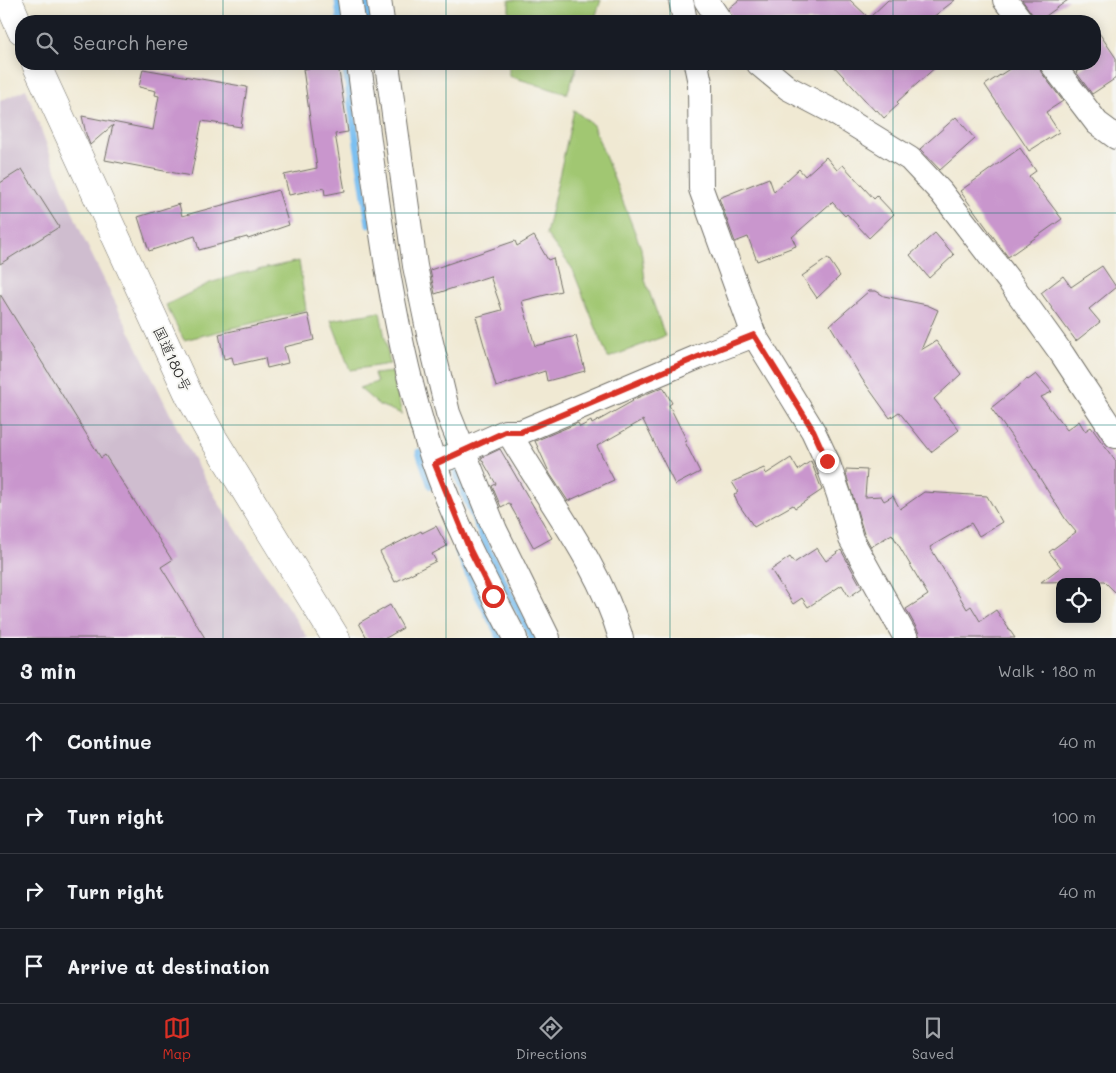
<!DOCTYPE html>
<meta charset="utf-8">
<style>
:root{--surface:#171b24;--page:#20242c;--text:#f1f3f6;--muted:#9ea1a6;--line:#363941;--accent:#d93025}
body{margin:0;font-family:Mali,"Klee One",sans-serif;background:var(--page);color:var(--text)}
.controls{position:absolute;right:15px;bottom:15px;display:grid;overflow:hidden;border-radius:10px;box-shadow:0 2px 12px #0003}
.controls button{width:45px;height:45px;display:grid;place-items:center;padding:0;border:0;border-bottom:1px solid var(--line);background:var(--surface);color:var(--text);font:25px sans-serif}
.stop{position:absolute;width:15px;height:15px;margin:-11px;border:4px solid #d93025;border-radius:50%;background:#fff}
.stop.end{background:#d93025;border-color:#fff;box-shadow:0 1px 5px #0008}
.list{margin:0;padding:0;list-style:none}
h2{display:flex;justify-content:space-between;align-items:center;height:65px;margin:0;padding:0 20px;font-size:21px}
h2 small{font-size:16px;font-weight:400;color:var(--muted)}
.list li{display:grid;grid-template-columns:32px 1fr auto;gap:15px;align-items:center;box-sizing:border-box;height:75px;padding:0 20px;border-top:1px solid var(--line)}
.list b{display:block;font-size:19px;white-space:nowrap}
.list em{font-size:16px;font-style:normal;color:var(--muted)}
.icon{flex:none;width:28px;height:28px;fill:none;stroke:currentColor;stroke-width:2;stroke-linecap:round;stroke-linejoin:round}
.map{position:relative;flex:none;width:1116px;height:638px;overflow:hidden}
.search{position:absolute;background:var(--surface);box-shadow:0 2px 12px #0003;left:15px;right:15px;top:15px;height:55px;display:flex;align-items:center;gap:12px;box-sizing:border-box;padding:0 18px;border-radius:20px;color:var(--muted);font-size:19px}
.sheet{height:365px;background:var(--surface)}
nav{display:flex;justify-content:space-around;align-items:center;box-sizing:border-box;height:70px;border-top:1px solid var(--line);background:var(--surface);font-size:14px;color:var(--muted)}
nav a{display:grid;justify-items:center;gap:2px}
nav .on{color:var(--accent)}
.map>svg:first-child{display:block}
</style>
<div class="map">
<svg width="1116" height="638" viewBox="0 0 1116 638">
<rect width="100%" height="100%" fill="#f6f6f2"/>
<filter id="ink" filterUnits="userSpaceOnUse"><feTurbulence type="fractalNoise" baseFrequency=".02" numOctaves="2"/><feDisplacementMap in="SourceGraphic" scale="10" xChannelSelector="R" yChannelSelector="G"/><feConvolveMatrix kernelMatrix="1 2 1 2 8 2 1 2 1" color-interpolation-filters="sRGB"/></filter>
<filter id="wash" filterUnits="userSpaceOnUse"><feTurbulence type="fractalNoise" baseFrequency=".0096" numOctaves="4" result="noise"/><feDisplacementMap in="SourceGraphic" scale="20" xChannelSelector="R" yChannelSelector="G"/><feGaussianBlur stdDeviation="1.12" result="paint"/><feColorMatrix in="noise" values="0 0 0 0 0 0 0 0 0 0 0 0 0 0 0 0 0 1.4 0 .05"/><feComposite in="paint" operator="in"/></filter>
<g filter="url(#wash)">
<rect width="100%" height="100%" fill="#f0e9d3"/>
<!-- industrial -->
<polygon fill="#cfbdcf" points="26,89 62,186 84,239 183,440 220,505 308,638 0,638 0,101"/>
<!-- green -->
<g fill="#a1c772" stroke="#66794e">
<polygon points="509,0 601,0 594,21 509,21"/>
<polygon points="509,64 578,64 567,94 509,76"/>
<polygon points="574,110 593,125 641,248 645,280 665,336 608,358 572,268 546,234"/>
<polygon points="299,261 306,310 184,340 166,305 210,283 239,274"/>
<polygon points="380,312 390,364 350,370 331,320"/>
<polygon points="392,372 402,414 379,405 359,388 377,382 374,374"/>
</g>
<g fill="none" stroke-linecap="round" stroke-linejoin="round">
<!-- stream -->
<g stroke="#7abff1" stroke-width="7">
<polyline points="338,0 340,21"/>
<polyline points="366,0 369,21"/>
<polyline points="345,64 369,224"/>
<polyline points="419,452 431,486"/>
<path d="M 453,461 C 472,523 503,580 532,638"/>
<polyline points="458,551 475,590 500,638"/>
</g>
</g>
<g id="blocks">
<!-- building -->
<g fill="#c996cd">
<polygon points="739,0 850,0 869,18 888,0 955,0 928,21 734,21 728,9"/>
<polygon points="1022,0 1068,0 1039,21 1037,21"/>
<polygon points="1095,27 1116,58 1116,78 1092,94 1076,72 1088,64 1095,64"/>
<polygon points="338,64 348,132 335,134 345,191 325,195 324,188 289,195 284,175 317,168 303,69"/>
<polygon points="832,64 939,64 897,102 899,104 884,118 877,110 875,111"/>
<polygon points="1017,64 1039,64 1041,72 1063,101 1046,112 1059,132 1029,151 985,85"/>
<polygon points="143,69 247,87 241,127 202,121 191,176 105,160 113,125 90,145 86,134 82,116 153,130 159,96 155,95 156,91 139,87"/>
<polygon points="956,117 975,139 940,170 920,149"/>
<polygon points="1020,148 1036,171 1029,176 1062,219 1008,257 960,191"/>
<polygon points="826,157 837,170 843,165 874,199 877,196 894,214 869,238 847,214 845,216 832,202 792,237 796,246 757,261 748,237 735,242 719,198 769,178 774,192 799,169 805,176"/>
<polygon points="22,169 59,227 0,264 0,183"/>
<polygon points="278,190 289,225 248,239 247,237 199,250 195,236 149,251 138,217 179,204 182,216"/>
<polygon points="935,233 954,255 929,278 910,255"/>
<polygon points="534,236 548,260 553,258 561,291 522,301 535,346 576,336 585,371 547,381 545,371 496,387 476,317 502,310 490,276 435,294 430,270 515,241 517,246"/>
<polygon points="828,258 840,276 817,298 802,276"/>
<polygon points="1102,266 1116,287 1089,309 1100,322 1076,341 1041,293 1063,276 1071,287"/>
<polygon points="869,291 876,291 884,296 927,305 938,310 921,350 936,341 961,374 934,399 959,430 931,452 899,412 890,418 862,379 830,325"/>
<polygon points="0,294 101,458 105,455 172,560 161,567 205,638 0,638"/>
<polygon points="308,314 314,340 284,347 288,363 267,368 265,358 234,365 232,357 224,359 219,334"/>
<polygon points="1036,374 1052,392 1041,397 1067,430 1079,421 1085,431 1091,427 1116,462 1116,593 1104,581 1041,582 1061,567 1049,552 1076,532 1066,520 1029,461 991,408 1027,379 1028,380"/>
<polygon points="663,387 672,403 669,405 687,441 685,442 700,472 675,485 643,420 597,446 614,480 568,501 550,474 535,441 578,423 580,427 591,421 592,424 633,401 632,400"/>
<polygon points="500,449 552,538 534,548 509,503 501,507 492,486 496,484 481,458"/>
<polygon points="791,458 798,470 811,461 822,490 795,508 793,505 754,527 737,502 734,495 738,492 732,482 764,468 766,474"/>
<polygon points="846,469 867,470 865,497 881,496 884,501 893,496 900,509 924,492 987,496 1002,522 979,536 971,523 930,547 967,609 971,606 980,621 996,610 1015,638 920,638 918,631 906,609 928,595 892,534 871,547 864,534 846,474"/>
<polygon points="436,526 447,546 432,554 436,561 395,582 380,552 421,531 422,533"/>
<polygon points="817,548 826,561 841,550 862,588 849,597 842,585 808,607 802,598 793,604 771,570 790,557 794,563"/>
<polygon points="390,605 403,628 386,638 367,638 359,623"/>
</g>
</g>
</g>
<g filter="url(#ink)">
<use href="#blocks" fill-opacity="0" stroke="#706e66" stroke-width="1"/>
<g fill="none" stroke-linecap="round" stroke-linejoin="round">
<defs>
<g id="minor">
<polyline points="350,0 353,21"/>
<polyline points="379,0 382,21"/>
<polyline points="681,0 685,21"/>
<polyline points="706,0 720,21"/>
<polyline points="1005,0 1021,21"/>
<path d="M 359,64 C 376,191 389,321 428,444 C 449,512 482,575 515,638"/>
<polyline points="387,64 415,266 429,334 448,413 495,530 548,638"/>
<polyline points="696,64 700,83 701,189 754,335 813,431 827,461 839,495 851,539 906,638"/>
<polyline points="759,64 788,88 832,111 910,159 941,192 1010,282 1062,354 1116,436"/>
<polyline points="1052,64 1097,123 1116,137"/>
<path d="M 509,433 C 548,501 598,561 621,638"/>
<polyline points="448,458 505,432 521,432 698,357 754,335"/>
</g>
<g id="highway">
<polyline points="8,0 21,30"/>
<polyline points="36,64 189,395 213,438 336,638"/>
</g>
</defs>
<!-- minor casing -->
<use href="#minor" stroke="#706e66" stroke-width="26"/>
<!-- highway casing -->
<use href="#highway" stroke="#706e66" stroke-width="29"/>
<!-- minor -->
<use href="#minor" stroke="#fff" stroke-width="24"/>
<!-- highway -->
<use href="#highway" stroke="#fff" stroke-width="28"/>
</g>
</g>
<g fill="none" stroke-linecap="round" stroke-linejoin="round" filter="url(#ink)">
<!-- route -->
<polyline stroke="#d93025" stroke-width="6" points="493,596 470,550 435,464 505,432 521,432 698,357 754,335 813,430 827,461"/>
</g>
<!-- grid -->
<path fill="none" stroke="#0f766e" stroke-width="1" stroke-opacity="0.55" d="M 223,0 L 223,21M 446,0 L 446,21M 670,0 L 670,21M 893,0 L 893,21M 223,64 L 223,638M 446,64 L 446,638M 670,64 L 670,638M 893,64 L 893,638M 0,213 L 1116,213M 0,425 L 1116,425"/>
<g text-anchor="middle" stroke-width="4" stroke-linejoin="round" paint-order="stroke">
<!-- street labels -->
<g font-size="15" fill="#2b2b2b" stroke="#f6f6f2">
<text transform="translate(172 359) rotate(65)" y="5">国道180号</text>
</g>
</g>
</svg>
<div class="controls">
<button><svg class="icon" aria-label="locate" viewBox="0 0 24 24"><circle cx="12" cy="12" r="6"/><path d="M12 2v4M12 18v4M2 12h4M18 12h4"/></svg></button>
</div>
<div class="stop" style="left:493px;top:596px"></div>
<div class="stop end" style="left:827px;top:461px"></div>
<div class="search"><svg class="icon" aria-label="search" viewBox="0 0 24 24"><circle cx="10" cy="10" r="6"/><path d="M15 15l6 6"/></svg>Search here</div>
</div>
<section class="sheet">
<h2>3 min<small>Walk · 180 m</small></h2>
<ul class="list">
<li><svg class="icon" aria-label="ahead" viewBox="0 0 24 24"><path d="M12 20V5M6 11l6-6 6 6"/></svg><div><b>Continue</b></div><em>40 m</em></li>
<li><svg class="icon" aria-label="right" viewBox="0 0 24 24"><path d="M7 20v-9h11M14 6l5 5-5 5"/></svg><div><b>Turn right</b></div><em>100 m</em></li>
<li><svg class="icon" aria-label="right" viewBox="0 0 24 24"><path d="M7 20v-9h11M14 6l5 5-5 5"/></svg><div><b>Turn right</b></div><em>40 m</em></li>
<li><svg class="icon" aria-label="arrive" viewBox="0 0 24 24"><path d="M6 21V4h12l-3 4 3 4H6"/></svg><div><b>Arrive at destination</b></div></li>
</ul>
</section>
<nav>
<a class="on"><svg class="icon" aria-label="map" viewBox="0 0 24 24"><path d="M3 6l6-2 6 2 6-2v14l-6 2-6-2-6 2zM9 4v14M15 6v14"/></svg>Map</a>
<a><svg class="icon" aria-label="directions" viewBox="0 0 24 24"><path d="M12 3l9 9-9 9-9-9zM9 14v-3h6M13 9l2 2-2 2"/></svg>Directions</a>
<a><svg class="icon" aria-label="saved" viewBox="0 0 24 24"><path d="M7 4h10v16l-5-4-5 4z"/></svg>Saved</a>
</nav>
